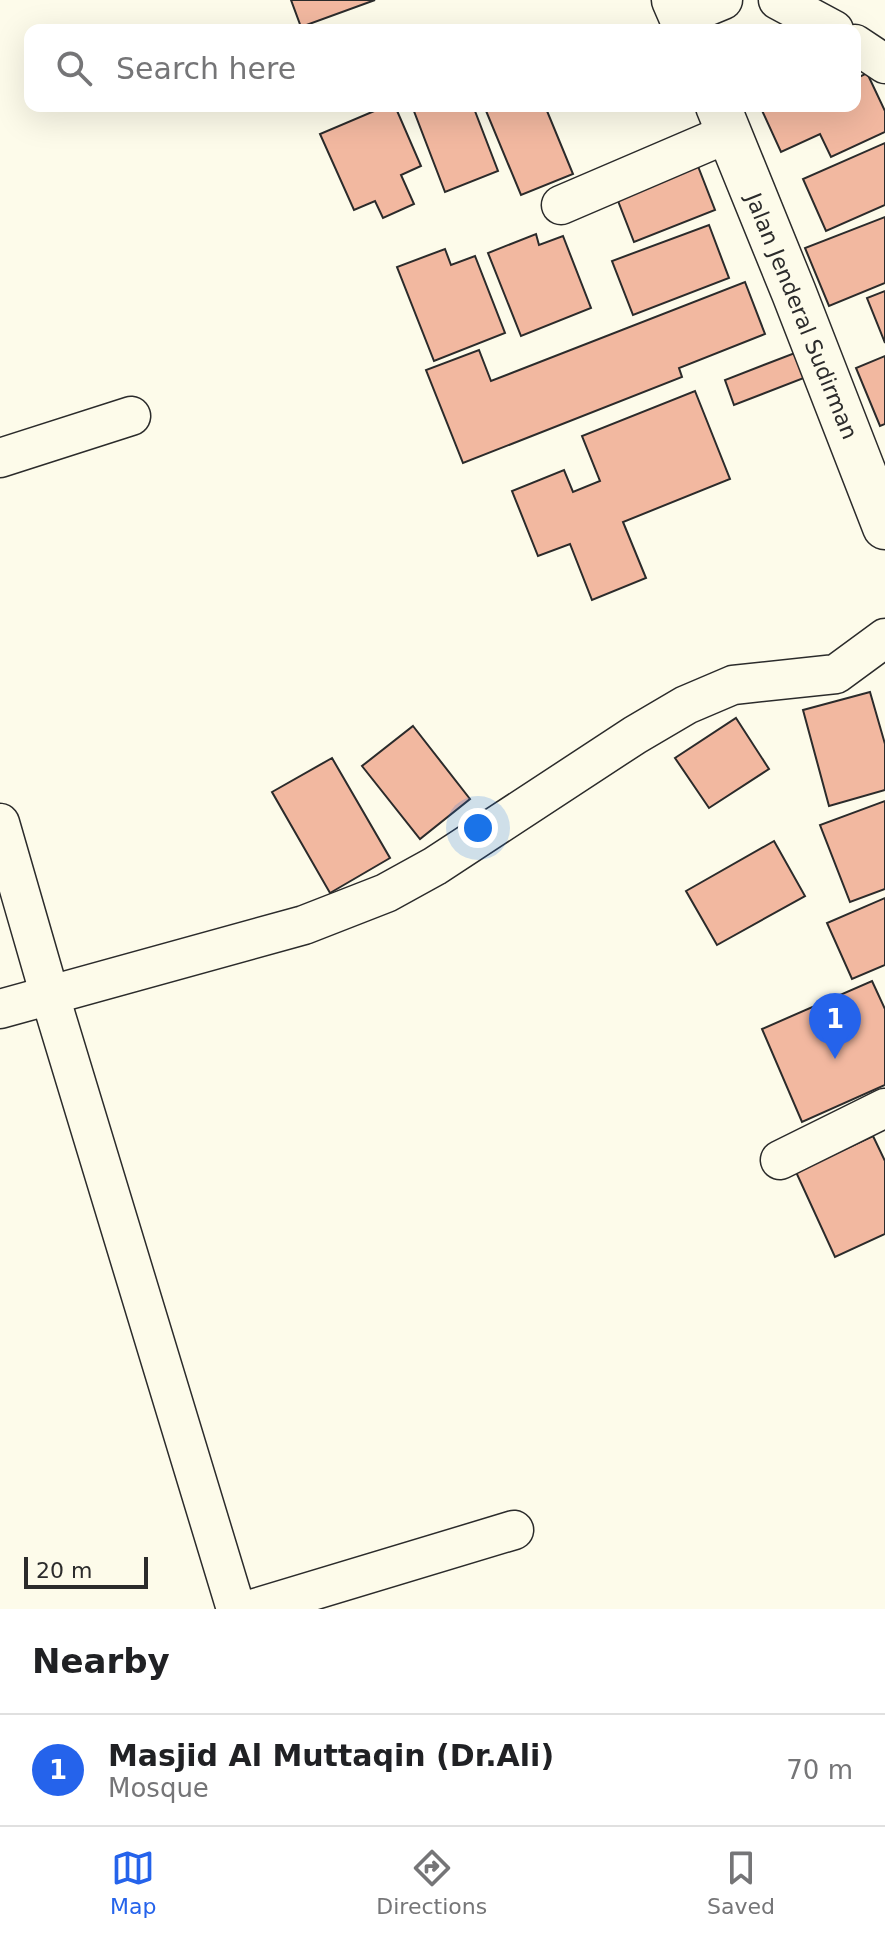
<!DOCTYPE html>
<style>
:root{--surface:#fff;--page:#f6f6f6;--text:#202124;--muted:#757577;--line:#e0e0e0;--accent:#2563eb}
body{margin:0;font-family:"DejaVu Sans",sans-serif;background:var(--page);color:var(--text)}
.scale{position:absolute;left:24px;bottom:20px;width:124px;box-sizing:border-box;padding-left:8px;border:4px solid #2b2b2b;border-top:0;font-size:22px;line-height:28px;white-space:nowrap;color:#2b2b2b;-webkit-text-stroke:6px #fdfbea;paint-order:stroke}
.you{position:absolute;left:478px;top:828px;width:28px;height:28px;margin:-20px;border:6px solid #fff;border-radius:50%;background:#1a73e8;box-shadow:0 0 0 12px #1a73e833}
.badge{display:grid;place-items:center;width:52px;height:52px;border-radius:50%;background:var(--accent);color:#fff;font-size:26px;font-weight:700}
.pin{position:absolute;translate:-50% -66px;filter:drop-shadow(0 2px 4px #0008)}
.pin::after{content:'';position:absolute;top:42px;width:28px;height:24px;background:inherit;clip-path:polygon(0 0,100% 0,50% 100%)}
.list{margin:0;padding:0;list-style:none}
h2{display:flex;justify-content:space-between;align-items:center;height:104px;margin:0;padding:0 32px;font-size:34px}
h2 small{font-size:26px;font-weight:400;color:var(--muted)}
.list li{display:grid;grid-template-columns:52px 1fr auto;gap:24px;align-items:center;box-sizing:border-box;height:112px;padding:0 32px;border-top:2px solid var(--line)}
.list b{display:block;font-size:30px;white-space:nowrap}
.list p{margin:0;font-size:26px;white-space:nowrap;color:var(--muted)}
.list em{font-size:26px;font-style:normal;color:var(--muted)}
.icon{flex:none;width:44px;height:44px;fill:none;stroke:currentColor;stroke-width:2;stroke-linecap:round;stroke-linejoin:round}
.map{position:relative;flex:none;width:885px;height:1609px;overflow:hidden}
.search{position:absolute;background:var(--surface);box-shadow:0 8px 32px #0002;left:24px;right:24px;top:24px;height:88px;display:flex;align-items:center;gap:20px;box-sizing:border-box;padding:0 28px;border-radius:16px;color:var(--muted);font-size:30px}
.sheet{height:216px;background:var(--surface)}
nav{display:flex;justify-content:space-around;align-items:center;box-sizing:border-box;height:112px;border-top:2px solid var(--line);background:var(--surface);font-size:22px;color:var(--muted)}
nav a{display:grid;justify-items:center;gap:4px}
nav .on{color:var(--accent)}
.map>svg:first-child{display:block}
</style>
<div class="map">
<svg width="885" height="1609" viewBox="0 0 885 1609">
<rect width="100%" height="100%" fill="#fdfbea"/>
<!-- building -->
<g fill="#f2b8a0" stroke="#2b2b2b" stroke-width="2">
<polygon points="291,0 375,0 301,27"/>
<polygon points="867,73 885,111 885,132 831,157 820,134 781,152 760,106 855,106 855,79"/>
<polygon points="386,106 395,106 421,166 401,175 414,204 383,218 375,201 354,210 320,134"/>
<polygon points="412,106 473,106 498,171 445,192"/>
<polygon points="484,106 545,106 573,174 521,195"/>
<polygon points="885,143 885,205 826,231 803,179"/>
<polygon points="694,156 715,210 634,242 613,188"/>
<polygon points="885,217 885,283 829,306 805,248"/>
<polygon points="709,225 729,278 633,315 612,261"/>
<polygon points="536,234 539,245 563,236 591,308 521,336 488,253"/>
<polygon points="445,249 451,265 475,256 505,333 434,361 397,267"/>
<polygon points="745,282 765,334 679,368 682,377 463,463 426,370 479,350 491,381"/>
<polygon points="885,291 885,343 867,298"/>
<polygon points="800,351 809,376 734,405 725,380"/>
<polygon points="885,356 885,424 880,426 856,368"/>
<polygon points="695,391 730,479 623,522 646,578 592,600 570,544 538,556 512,491 564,470 573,492 600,481 582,436"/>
<polygon points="870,692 885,744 885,790 829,806 803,710"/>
<polygon points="736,718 769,769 709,808 675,758"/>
<polygon points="413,726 470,799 420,839 362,766"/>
<polygon points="332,758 390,858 330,893 272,792"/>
<polygon points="885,801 885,889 850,902 820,825"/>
<polygon points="774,841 805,896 717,945 686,891"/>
<polygon points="885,898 885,965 852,979 827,923"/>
<polygon points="872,981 885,1009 885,1085 802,1122 762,1029"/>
<polygon points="873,1136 885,1161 885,1234 835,1257 796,1172"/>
</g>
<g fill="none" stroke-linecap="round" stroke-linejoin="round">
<defs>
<g id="street">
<polyline points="778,0 834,30"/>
<polyline points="682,17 723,0"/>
<polyline points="855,44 885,64"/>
<polyline points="561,205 729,133"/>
<polyline points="0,458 131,416"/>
<polyline points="0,823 50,996 236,1609"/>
<polyline points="0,1009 304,925 386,893 435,866 635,735 686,705 733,685 836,674 885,638"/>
<polyline points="780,1160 885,1108"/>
<polyline points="252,1609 514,1530"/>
</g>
<g id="secondary">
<polyline points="674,0 687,30"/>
<polyline points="718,106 794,293 885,527"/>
</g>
</defs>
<!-- street casing -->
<use href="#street" stroke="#2b2b2b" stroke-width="41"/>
<!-- secondary casing -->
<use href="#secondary" stroke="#2b2b2b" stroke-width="47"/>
<!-- street -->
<use href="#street" stroke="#fdfbea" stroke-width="38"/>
<!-- secondary -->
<use href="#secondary" stroke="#fdfbea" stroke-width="44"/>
</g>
<g text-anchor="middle" stroke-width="6" stroke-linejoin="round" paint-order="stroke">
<!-- street labels -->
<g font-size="22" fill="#2b2b2b" stroke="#fdfbea">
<text transform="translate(802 316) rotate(68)" y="8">Jalan Jenderal Sudirman</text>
</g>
</g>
</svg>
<div class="scale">20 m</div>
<div class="you"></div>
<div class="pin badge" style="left:835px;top:1059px">1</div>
<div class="search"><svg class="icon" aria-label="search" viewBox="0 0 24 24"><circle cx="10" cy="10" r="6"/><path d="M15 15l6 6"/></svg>Search here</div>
</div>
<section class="sheet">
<h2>Nearby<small></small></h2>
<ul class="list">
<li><span class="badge">1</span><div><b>Masjid Al Muttaqin (Dr.Ali)</b><p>Mosque</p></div><em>70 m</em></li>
</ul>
</section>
<nav>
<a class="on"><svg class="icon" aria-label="map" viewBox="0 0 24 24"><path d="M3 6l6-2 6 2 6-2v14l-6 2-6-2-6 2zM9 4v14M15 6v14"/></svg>Map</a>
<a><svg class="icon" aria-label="directions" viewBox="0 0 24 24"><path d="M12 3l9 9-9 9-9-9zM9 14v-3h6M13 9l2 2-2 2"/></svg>Directions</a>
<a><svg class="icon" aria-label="saved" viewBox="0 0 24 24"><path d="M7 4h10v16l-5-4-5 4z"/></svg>Saved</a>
</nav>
